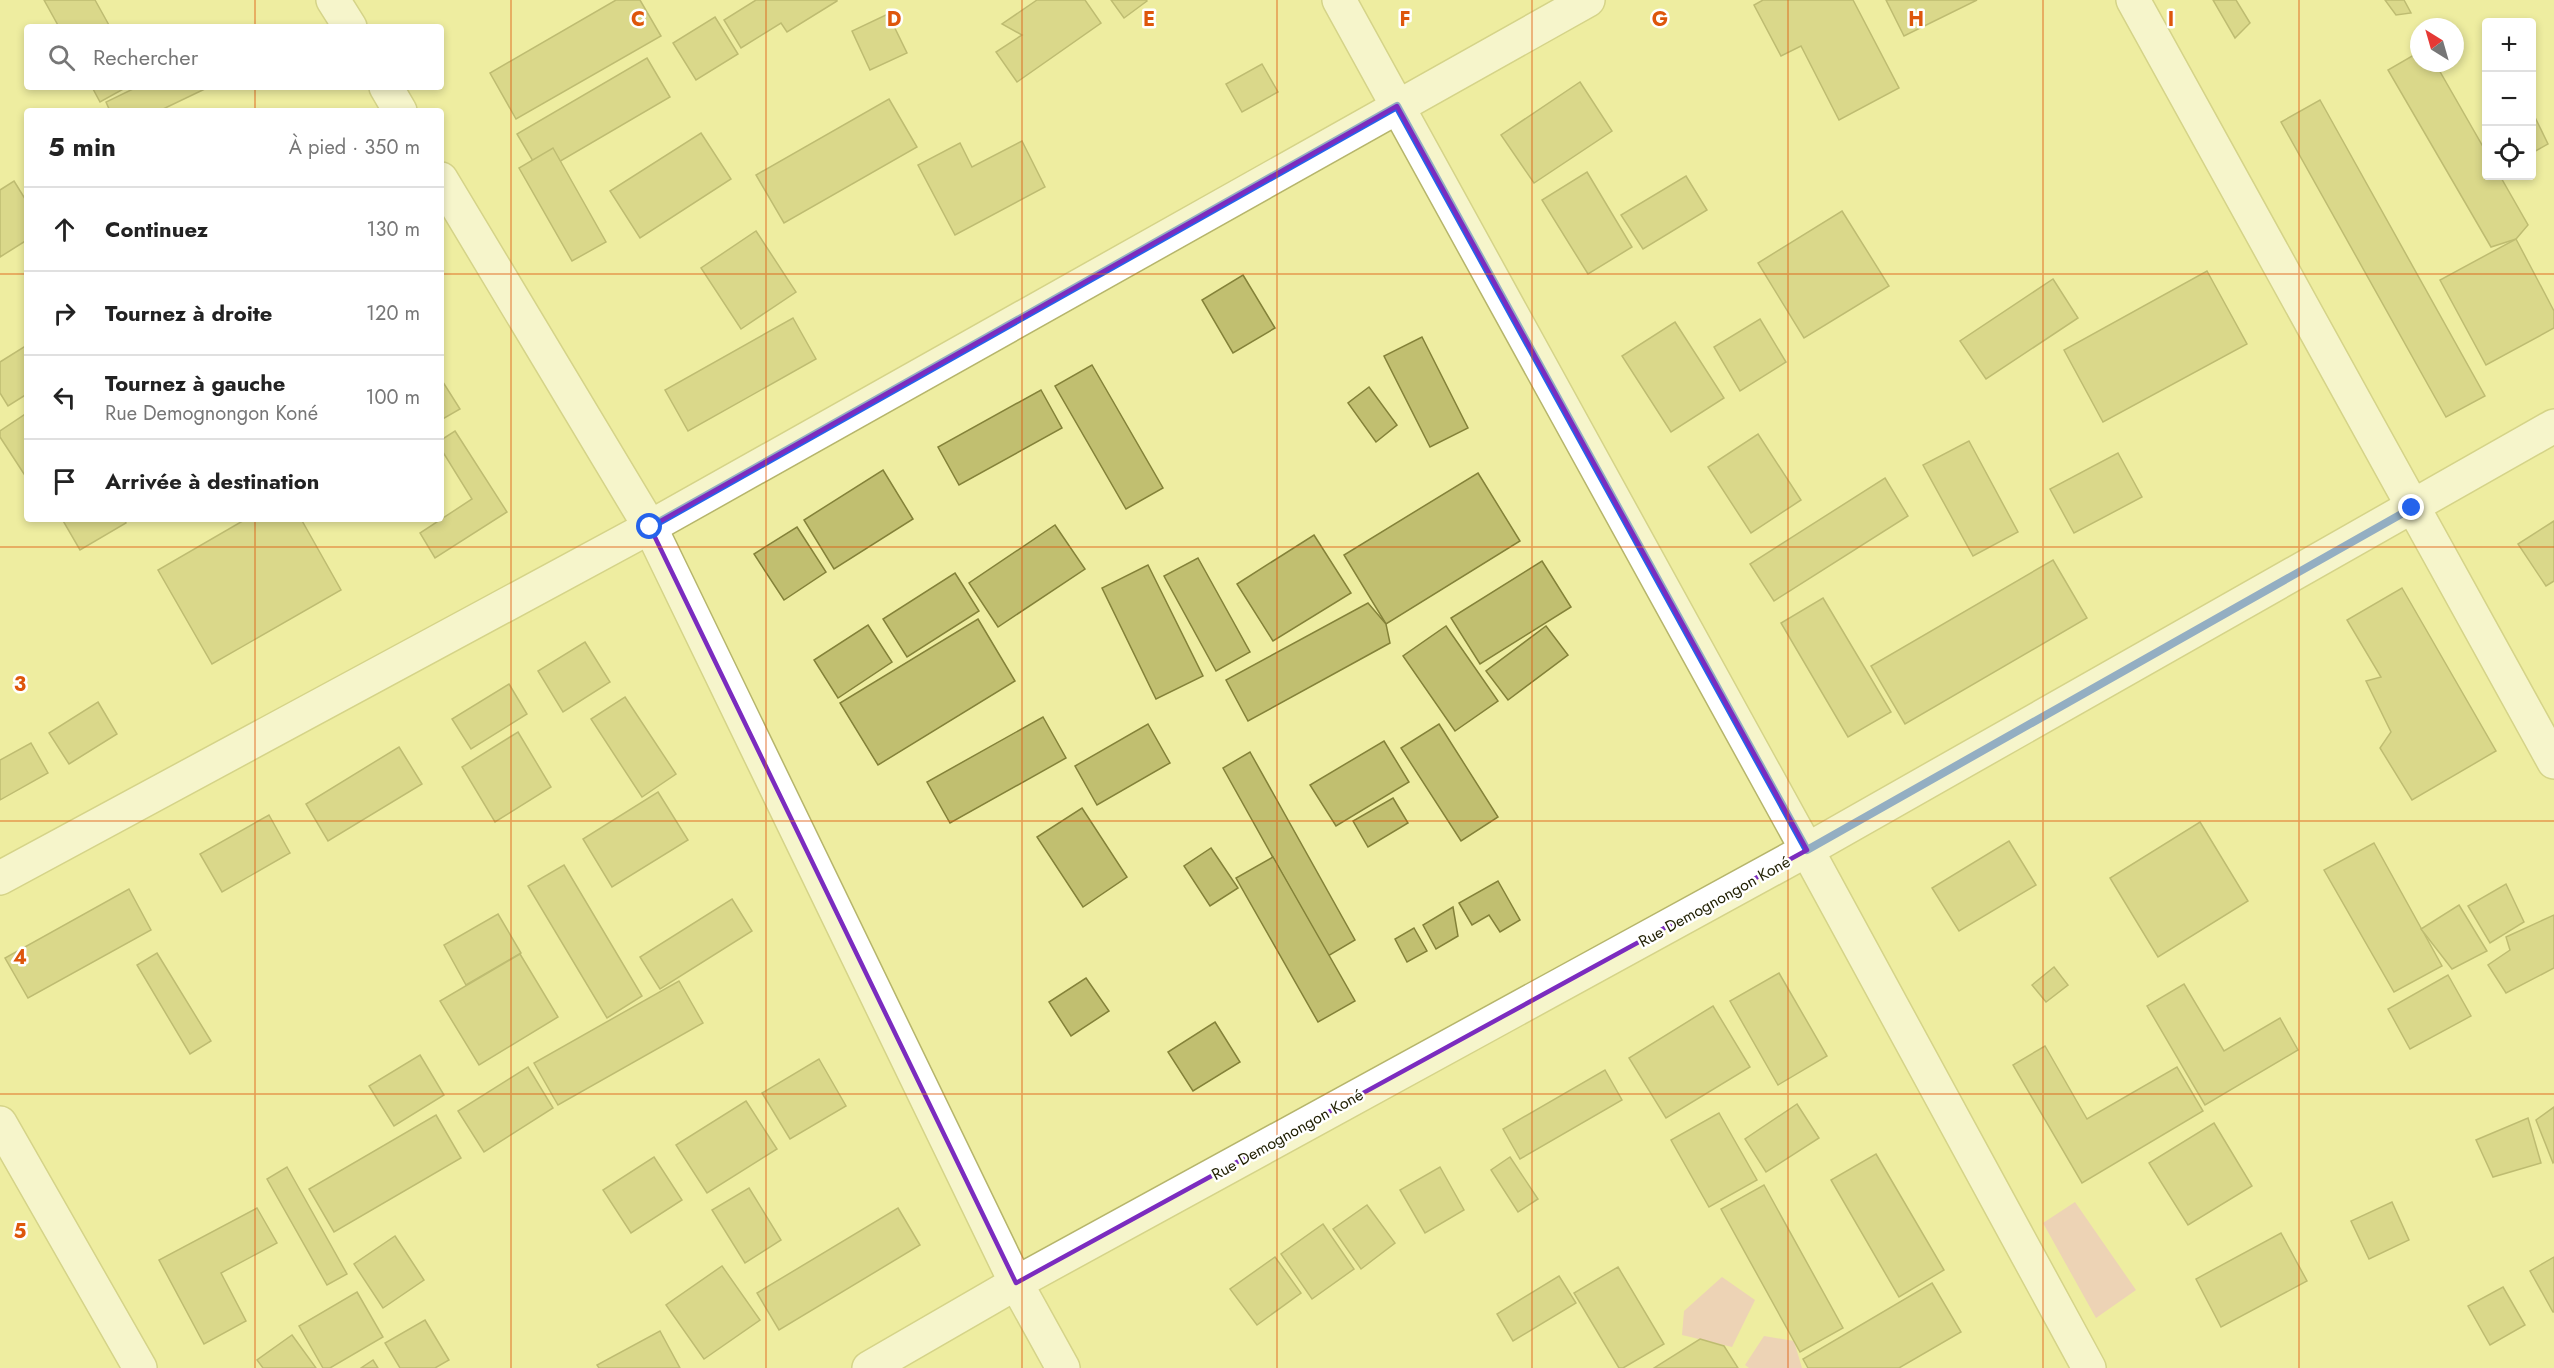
<!DOCTYPE html>
<html lang="fr">
<meta charset="utf-8">
<style>
:root{--surface:#fff;--page:#f6f6f6;--text:#222;--muted:#767676;--line:#e0e0e0}
body{margin:0;font-family:Jost,sans-serif;background:var(--page);color:var(--text)}
.controls{position:absolute;right:18px;top:18px;display:grid;overflow:hidden;border-radius:6px;box-shadow:0 3px 9px #0003}
.controls button{width:54px;height:54px;display:grid;place-items:center;padding:0;border:0;border-bottom:2px solid var(--line);background:var(--surface);color:var(--text);font:30px sans-serif}
.compass{position:absolute;left:2410px;top:18px;width:54px;height:54px;border-radius:50%;background:var(--surface);box-shadow:0 3px 9px #0003;rotate:323deg}
.stop{position:absolute;width:18px;height:18px;margin:-14px;border:4px solid #2563eb;border-radius:50%;background:#fff}
.stop.end{background:#2563eb;border-color:#fff;box-shadow:0 2px 6px #0008}
.list{margin:0;padding:0;list-style:none}
h2{display:flex;justify-content:space-between;align-items:center;height:78px;margin:0;padding:0 24px;font-size:26px}
h2 small{font-size:20px;font-weight:400;color:var(--muted)}
.list li{display:grid;grid-template-columns:39px 1fr auto;gap:18px;align-items:center;box-sizing:border-box;height:84px;padding:0 24px;border-top:2px solid var(--line)}
.list b{display:block;font-size:22px;white-space:nowrap}
.list p{margin:0;font-size:20px;white-space:nowrap;color:var(--muted)}
.list em{font-size:20px;font-style:normal;color:var(--muted)}
.icon{flex:none;width:33px;height:33px;fill:none;stroke:currentColor;stroke-width:2;stroke-linecap:round;stroke-linejoin:round}
.map{position:relative;flex:none;width:2554px;height:1368px;overflow:hidden}
.search{position:absolute;background:var(--surface);box-shadow:0 3px 9px #0003;left:24px;top:24px;width:420px;height:66px;display:flex;align-items:center;gap:15px;box-sizing:border-box;padding:0 21px;border-radius:6px;color:var(--muted);font-size:22px}
.panel{position:absolute;background:var(--surface);box-shadow:0 3px 9px #0003;left:24px;top:108px;width:420px;height:414px;border-radius:6px}
.map>svg:first-child{display:block}
</style>
<div class="map">
<svg width="2554" height="1368" viewBox="0 0 2554 1368">
<rect width="100%" height="100%" fill="#eeeda1"/>
<!-- green -->
<g fill="#ebb3cf">
<polygon points="2075,1202 2136,1290 2096,1318 2043,1223"/>
<polygon points="1722,1277 1755,1300 1732,1347 1682,1335 1684,1311"/>
<polygon points="1764,1336 1794,1341 1802,1368 1749,1368 1745,1365"/>
</g>
<!-- building -->
<g fill="#c1bf70" stroke="#848239" stroke-width="1.5">
<polygon points="44,0 95,0 110,27 59,27"/>
<polygon points="616,0 640,0 661,36 516,119 490,73"/>
<polygon points="756,0 837,0 837,1 787,32 781,23 741,48 724,20"/>
<polygon points="1037,0 1085,0 1101,23 1017,82 996,52 1022,35 1002,24"/>
<polygon points="1111,0 1146,0 1147,1 1124,18"/>
<polygon points="1763,0 1853,0 1899,88 1839,120 1801,46 1781,56 1754,5"/>
<polygon points="1886,0 1977,0 1904,36"/>
<polygon points="2213,0 2236,0 2250,23 2235,38"/>
<polygon points="2385,0 2404,0 2411,13 2396,15"/>
<polygon points="888,14 907,53 870,70 852,31"/>
<polygon points="715,17 738,54 696,80 673,43"/>
<polygon points="2419,52 2419,63 2435,63 2486,152 2486,176 2500,176 2528,225 2516,239 2491,247 2388,70"/>
<polygon points="647,58 670,97 540,173 517,134"/>
<polygon points="1262,64 1278,92 1242,112 1226,84"/>
<polygon points="1580,82 1612,131 1534,183 1501,135"/>
<polygon points="92,87 127,87 100,102"/>
<polygon points="137,87 209,87 159,111 110,111 106,102"/>
<polygon points="889,99 917,147 784,223 756,175"/>
<polygon points="2320,100 2485,396 2446,417 2281,122"/>
<polygon points="2532,111 2548,144 2532,153"/>
<polygon points="701,133 731,179 640,238 610,191"/>
<polygon points="1022,141 1045,187 955,235 918,165 960,143 972,167"/>
<polygon points="553,148 606,242 572,261 519,168"/>
<polygon points="1587,172 1632,247 1588,274 1542,200"/>
<polygon points="1686,176 1707,210 1643,249 1621,215"/>
<polygon points="14,181 27,202 27,240 0,257 0,190"/>
<polygon points="1842,211 1889,286 1804,338 1758,263"/>
<polygon points="756,231 796,292 741,329 701,268"/>
<polygon points="2516,239 2554,311 2554,328 2486,365 2440,280"/>
<polygon points="2207,271 2247,344 2103,422 2064,350"/>
<polygon points="1243,275 1275,328 1233,353 1202,300"/>
<polygon points="2053,279 2078,318 1986,379 1960,341"/>
<polygon points="793,318 816,359 688,431 665,390"/>
<polygon points="1760,319 1786,362 1740,391 1714,347"/>
<polygon points="1675,322 1724,398 1671,432 1622,356"/>
<polygon points="1422,337 1468,428 1430,447 1384,356"/>
<polygon points="27,345 27,394 8,406 0,393 0,362"/>
<polygon points="1092,365 1163,488 1126,509 1055,386"/>
<polygon points="441,379 460,409 441,420"/>
<polygon points="1369,387 1397,425 1376,442 1348,403"/>
<polygon points="1041,390 1062,428 959,485 938,447"/>
<polygon points="27,413 27,476 26,477 0,437 0,431"/>
<polygon points="455,431 507,512 435,558 420,533 472,499 441,449 441,440"/>
<polygon points="1758,434 1801,500 1751,533 1708,467"/>
<polygon points="1969,441 2018,532 1973,556 1923,465"/>
<polygon points="2118,453 2142,497 2074,533 2050,489"/>
<polygon points="883,470 913,519 834,569 804,520"/>
<polygon points="1478,473 1520,541 1386,624 1344,555"/>
<polygon points="1885,478 1908,516 1774,601 1750,564"/>
<polygon points="62,519 124,519 126,523 80,550"/>
<polygon points="246,519 301,519 341,590 212,664 158,570"/>
<polygon points="2554,521 2554,581 2546,586 2518,544"/>
<polygon points="1055,525 1085,569 998,627 969,583"/>
<polygon points="797,527 826,572 784,600 754,554"/>
<polygon points="1314,535 1351,593 1273,641 1237,584"/>
<polygon points="1198,558 1250,652 1216,671 1164,576"/>
<polygon points="2053,560 2087,618 1905,724 1871,666"/>
<polygon points="1542,561 1571,607 1480,664 1451,618"/>
<polygon points="1148,565 1203,676 1156,699 1102,588"/>
<polygon points="955,573 979,611 907,657 883,619"/>
<polygon points="2402,588 2496,751 2412,800 2380,748 2391,732 2366,681 2381,677 2347,620"/>
<polygon points="1823,598 1891,712 1848,737 1781,623"/>
<polygon points="1368,603 1386,624 1390,643 1248,721 1226,680"/>
<polygon points="978,619 1015,681 878,765 840,703"/>
<polygon points="868,625 892,662 838,698 814,660"/>
<polygon points="1446,626 1498,701 1455,731 1403,656"/>
<polygon points="1546,626 1568,655 1508,700 1486,671"/>
<polygon points="585,642 610,682 563,712 538,671"/>
<polygon points="509,684 527,714 471,749 452,719"/>
<polygon points="625,697 676,774 642,797 591,719"/>
<polygon points="98,702 117,734 69,764 49,733"/>
<polygon points="1043,717 1066,758 950,823 927,782"/>
<polygon points="1148,724 1170,763 1097,805 1075,766"/>
<polygon points="1439,724 1498,817 1461,841 1401,748"/>
<polygon points="518,732 551,787 495,822 462,767"/>
<polygon points="1384,741 1409,782 1336,826 1310,785"/>
<polygon points="31,743 48,773 0,800 0,760"/>
<polygon points="399,747 422,784 328,841 306,804"/>
<polygon points="1250,752 1355,940 1328,956 1223,768"/>
<polygon points="658,792 688,840 612,887 583,839"/>
<polygon points="1393,798 1408,823 1368,847 1353,821"/>
<polygon points="1082,808 1127,877 1083,907 1037,837"/>
<polygon points="269,815 290,853 222,892 200,854"/>
<polygon points="2200,822 2248,901 2158,957 2110,878"/>
<polygon points="2009,841 2036,885 1959,931 1932,888"/>
<polygon points="2374,843 2442,966 2394,992 2324,870"/>
<polygon points="1211,848 1238,888 1210,906 1184,866"/>
<polygon points="1273,857 1355,1001 1318,1022 1236,878"/>
<polygon points="564,865 642,996 607,1018 528,886"/>
<polygon points="1498,881 1520,920 1500,932 1489,915 1472,925 1459,903"/>
<polygon points="2506,884 2524,922 2490,943 2468,906"/>
<polygon points="129,889 151,930 28,998 5,958"/>
<polygon points="732,899 752,931 660,989 640,957"/>
<polygon points="2459,905 2487,951 2452,969 2421,929"/>
<polygon points="1453,907 1458,936 1436,949 1423,925"/>
<polygon points="498,914 521,953 466,985 444,945"/>
<polygon points="2554,915 2554,968 2506,993 2488,965 2510,950 2506,937"/>
<polygon points="1414,928 1427,951 1407,962 1395,939"/>
<polygon points="157,953 211,1041 190,1054 137,965"/>
<polygon points="520,954 558,1017 479,1065 440,1001"/>
<polygon points="2054,967 2068,985 2046,1002 2032,985"/>
<polygon points="1779,973 1827,1056 1778,1085 1730,1001"/>
<polygon points="2448,975 2471,1016 2410,1049 2388,1009"/>
<polygon points="1086,978 1109,1011 1071,1036 1049,1002"/>
<polygon points="679,981 703,1023 558,1105 534,1063"/>
<polygon points="2184,984 2224,1051 2280,1018 2298,1050 2205,1105 2147,1006"/>
<polygon points="1713,1006 1750,1067 1666,1118 1629,1058"/>
<polygon points="1215,1022 1240,1062 1193,1091 1168,1052"/>
<polygon points="2045,1046 2087,1119 2177,1067 2203,1111 2082,1183 2013,1065"/>
<polygon points="420,1055 444,1095 394,1126 369,1086"/>
<polygon points="819,1059 846,1106 790,1139 762,1093"/>
<polygon points="528,1067 553,1108 484,1152 458,1111"/>
<polygon points="1605,1070 1622,1100 1520,1159 1503,1129"/>
<polygon points="746,1101 777,1149 707,1193 676,1145"/>
<polygon points="1797,1104 1819,1138 1766,1172 1745,1139"/>
<polygon points="2554,1107 2554,1162 2553,1163 2536,1120"/>
<polygon points="1719,1113 1757,1180 1709,1207 1671,1140"/>
<polygon points="436,1115 461,1158 334,1232 309,1189"/>
<polygon points="2528,1118 2541,1163 2493,1177 2476,1140"/>
<polygon points="2214,1123 2252,1186 2188,1225 2149,1163"/>
<polygon points="1876,1154 1944,1270 1899,1297 1831,1180"/>
<polygon points="654,1157 682,1200 631,1233 603,1190"/>
<polygon points="1510,1157 1538,1199 1518,1212 1491,1170"/>
<polygon points="287,1167 347,1274 327,1285 267,1179"/>
<polygon points="1440,1167 1464,1210 1425,1233 1400,1190"/>
<polygon points="1764,1185 1843,1328 1800,1352 1721,1209"/>
<polygon points="749,1188 781,1240 745,1263 712,1210"/>
<polygon points="2392,1202 2409,1240 2369,1259 2351,1221"/>
<polygon points="1367,1205 1395,1243 1361,1269 1333,1229"/>
<polygon points="257,1208 277,1243 221,1273 246,1321 204,1344 159,1260"/>
<polygon points="898,1208 920,1245 779,1330 757,1293"/>
<polygon points="1323,1224 1354,1269 1312,1299 1281,1254"/>
<polygon points="2281,1233 2307,1281 2221,1327 2196,1279"/>
<polygon points="395,1236 424,1280 383,1308 354,1264"/>
<polygon points="1275,1257 1301,1293 1257,1325 1230,1289"/>
<polygon points="2554,1257 2554,1312 2553,1312 2530,1271"/>
<polygon points="722,1266 760,1320 704,1359 666,1305"/>
<polygon points="1618,1267 1664,1344 1623,1368 1619,1368 1574,1293"/>
<polygon points="1559,1276 1576,1303 1513,1341 1497,1314"/>
<polygon points="1932,1283 1961,1332 1899,1368 1808,1368 1803,1359"/>
<polygon points="2503,1287 2525,1325 2490,1345 2468,1306"/>
<polygon points="357,1292 383,1337 330,1368 323,1368 299,1326"/>
<polygon points="425,1320 449,1360 435,1368 400,1368 385,1343"/>
<polygon points="660,1331 680,1368 599,1368 597,1365"/>
<polygon points="292,1335 316,1368 263,1368 257,1360"/>
<polygon points="1700,1339 1724,1346 1738,1368 1654,1368"/>
<polygon points="373,1360 378,1368 361,1368"/>
</g>
<g fill="none" stroke-linecap="round" stroke-linejoin="round">
<defs>
<g id="minor">
<polyline points="333,0 350,27"/>
<polyline points="1339,0 1807,850 2089,1368"/>
<polyline points="2133,0 2554,762"/>
<polyline points="386,87 400,111"/>
<polyline points="441,179 650,527 1016,1283 1063,1368"/>
<polyline points="0,878 650,527 1588,0"/>
<polyline points="0,1123 140,1368"/>
<polyline points="869,1368 1016,1283 1807,850 2554,426"/>
</g>
</defs>
<!-- minor casing -->
<use href="#minor" stroke="#b6b56b" stroke-width="36"/>
<!-- minor -->
<use href="#minor" stroke="#fff" stroke-width="33"/>
</g>
<g fill="none" stroke-linecap="round" stroke-linejoin="round">
<!-- route -->
<polyline stroke="#2563eb" stroke-width="8" points="650,527 1397,106 1807,850 2412,508"/>
</g>
<!-- marked area -->
<path d="M0 0H2554V1368H0ZM 1397,106 L 1807,850 L 1016,1283 L 650,527 Z" fill="#eeeda1" fill-opacity=".55" fill-rule="evenodd"/>
<path fill="none" stroke="#7b2cbf" stroke-width="4.5" stroke-linejoin="round" d="M 1397,106 L 1807,850 L 1016,1283 L 650,527 Z"/>
<!-- grid -->
<path fill="none" stroke="#de560b" stroke-width="1.5" stroke-opacity="0.55" d="M 255,0 L 255,27M 511,0 L 511,1368M 766,0 L 766,1368M 1022,0 L 1022,1368M 1277,0 L 1277,1368M 1532,0 L 1532,1368M 1788,0 L 1788,1368M 2043,0 L 2043,1368M 2299,0 L 2299,1368M 255,87 L 255,111M 0,274 L 27,274M 441,274 L 2554,274M 255,519 L 255,1368M 0,547 L 2554,547M 0,821 L 2554,821M 0,1094 L 2554,1094"/>
<g text-anchor="middle" stroke-width="5" stroke-linejoin="round" paint-order="stroke">
<!-- street labels -->
<g font-size="16" fill="#1f1e01" stroke="#fff">
<text transform="translate(1714 901) rotate(-29)" y="6">Rue Demognongon Koné</text>
<text transform="translate(1287 1134) rotate(-29)" y="6">Rue Demognongon Koné</text>
</g>
</g>
<g font-size="20" text-anchor="middle" font-weight="bold" fill="#de560b" stroke="#fff" stroke-width="5" stroke-linejoin="round" paint-order="stroke">
<text x="638" y="26">C</text>
<text x="894" y="26">D</text>
<text x="1149" y="26">E</text>
<text x="1405" y="26">F</text>
<text x="1660" y="26">G</text>
<text x="1916" y="26">H</text>
<text x="2171" y="26">I</text>
<text x="20" y="691">3</text>
<text x="20" y="964">4</text>
<text x="20" y="1238">5</text>
</g>
</svg>
<div class="controls">
<button>+</button>
<button>−</button>
<button><svg class="icon" aria-label="locate" viewBox="0 0 24 24"><circle cx="12" cy="12" r="6"/><path d="M12 2v4M12 18v4M2 12h4M18 12h4"/></svg></button>
</div>
<svg class="compass" viewBox="-18 -18 36 36"><path d="M0-13l5 13h-10z" fill="#e53935"/><path d="M0 13l5-13h-10z" fill="#767676"/></svg>
<div class="stop" style="left:650px;top:527px"></div>
<div class="stop end" style="left:2412px;top:508px"></div>
<div class="search"><svg class="icon" aria-label="search" viewBox="0 0 24 24"><circle cx="10" cy="10" r="6"/><path d="M15 15l6 6"/></svg>Rechercher</div>
<section class="panel">
<h2>5 min<small>À pied · 350 m</small></h2>
<ul class="list">
<li><svg class="icon" aria-label="ahead" viewBox="0 0 24 24"><path d="M12 20V5M6 11l6-6 6 6"/></svg><div><b>Continuez</b></div><em>130 m</em></li>
<li><svg class="icon" aria-label="right" viewBox="0 0 24 24"><path d="M7 20v-9h11M14 6l5 5-5 5"/></svg><div><b>Tournez à droite</b></div><em>120 m</em></li>
<li><svg class="icon" aria-label="left" viewBox="0 0 24 24"><path d="M17 20v-9H6M10 6l-5 5 5 5"/></svg><div><b>Tournez à gauche</b><p>Rue Demognongon Koné</p></div><em>100 m</em></li>
<li><svg class="icon" aria-label="arrive" viewBox="0 0 24 24"><path d="M6 21V4h12l-3 4 3 4H6"/></svg><div><b>Arrivée à destination</b></div></li>
</ul>
</section>
</div>
